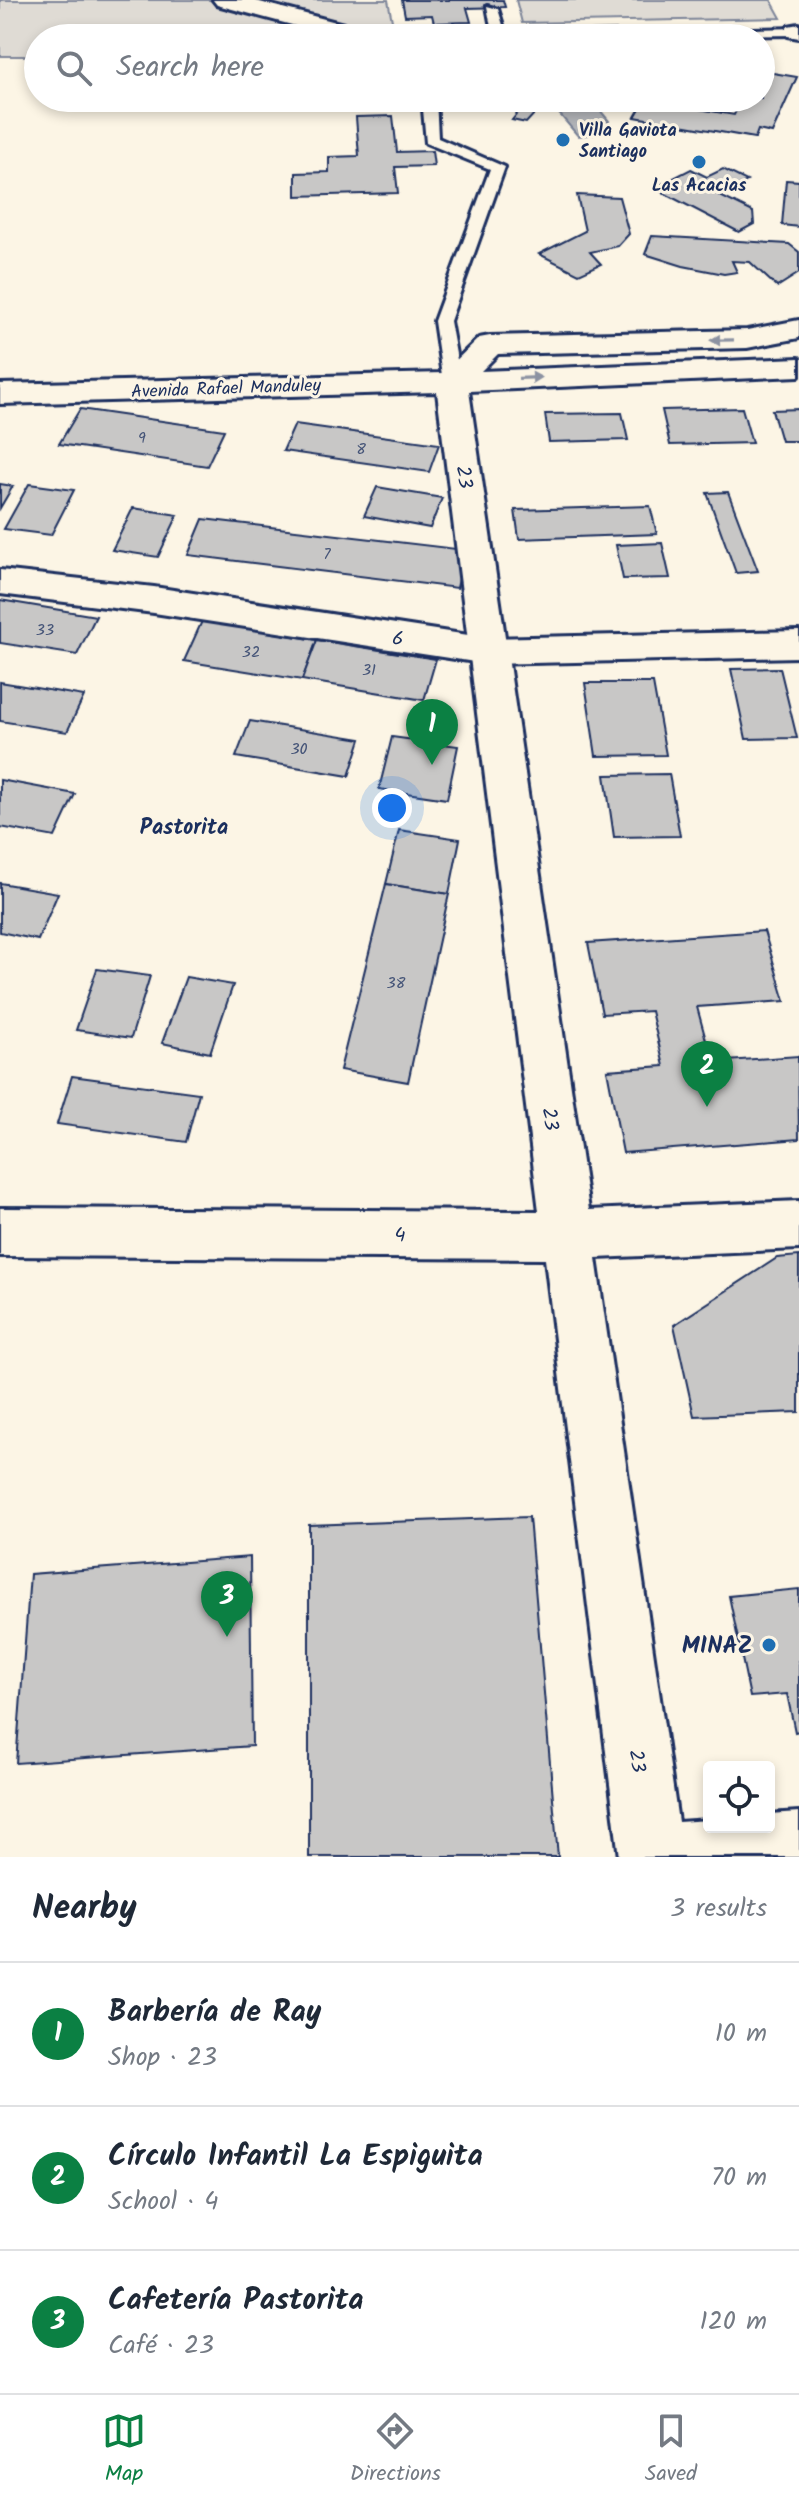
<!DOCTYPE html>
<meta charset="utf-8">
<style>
:root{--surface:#fff;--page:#f2f2f3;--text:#1f2937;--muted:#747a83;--line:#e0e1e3;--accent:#0b8043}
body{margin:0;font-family:Kalam,sans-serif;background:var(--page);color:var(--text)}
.controls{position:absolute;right:24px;bottom:24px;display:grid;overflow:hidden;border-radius:8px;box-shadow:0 4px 12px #0003}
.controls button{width:72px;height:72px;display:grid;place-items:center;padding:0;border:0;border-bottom:2px solid var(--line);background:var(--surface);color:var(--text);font:40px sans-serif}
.you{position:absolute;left:392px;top:808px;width:28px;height:28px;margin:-20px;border:6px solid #fff;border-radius:50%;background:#1a73e8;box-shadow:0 0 0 12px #1a73e833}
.badge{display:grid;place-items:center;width:52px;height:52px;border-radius:50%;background:var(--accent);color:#fff;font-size:26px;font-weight:700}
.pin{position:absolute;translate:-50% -66px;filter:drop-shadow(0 2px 4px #0008)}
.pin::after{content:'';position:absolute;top:42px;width:28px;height:24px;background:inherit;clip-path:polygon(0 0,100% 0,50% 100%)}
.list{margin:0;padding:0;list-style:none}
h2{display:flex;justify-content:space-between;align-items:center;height:104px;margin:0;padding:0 32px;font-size:34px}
h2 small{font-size:26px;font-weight:400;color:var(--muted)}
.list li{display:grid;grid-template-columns:52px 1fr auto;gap:24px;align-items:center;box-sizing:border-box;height:144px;padding:0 32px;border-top:2px solid var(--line)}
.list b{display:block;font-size:30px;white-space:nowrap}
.list p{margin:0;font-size:26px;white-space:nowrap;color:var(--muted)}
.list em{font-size:26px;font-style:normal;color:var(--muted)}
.icon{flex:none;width:44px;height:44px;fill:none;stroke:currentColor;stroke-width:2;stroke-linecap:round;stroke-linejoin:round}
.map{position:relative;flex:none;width:799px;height:1857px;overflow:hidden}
.search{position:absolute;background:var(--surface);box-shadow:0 4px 12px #0003;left:24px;right:24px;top:24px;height:88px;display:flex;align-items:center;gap:20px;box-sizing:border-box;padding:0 28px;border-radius:44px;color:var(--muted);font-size:30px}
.sheet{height:536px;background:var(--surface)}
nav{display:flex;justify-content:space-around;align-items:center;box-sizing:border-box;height:112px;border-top:2px solid var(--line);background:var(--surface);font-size:22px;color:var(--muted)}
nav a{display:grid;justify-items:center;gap:4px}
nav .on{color:var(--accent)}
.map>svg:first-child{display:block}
</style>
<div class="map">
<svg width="799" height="1857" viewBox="0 0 799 1857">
<rect width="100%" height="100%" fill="#fcf5e5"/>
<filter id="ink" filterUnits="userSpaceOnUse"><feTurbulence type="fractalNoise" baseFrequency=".0125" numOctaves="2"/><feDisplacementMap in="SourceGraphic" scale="16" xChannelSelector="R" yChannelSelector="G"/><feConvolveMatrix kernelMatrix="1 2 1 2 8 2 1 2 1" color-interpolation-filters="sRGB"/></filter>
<g filter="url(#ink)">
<!-- green -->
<g fill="#dfdbd4" stroke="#7d8599" stroke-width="2">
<polygon points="0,0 388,0 393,26 212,38 38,38 38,56 0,56"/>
<polygon points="516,0 771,0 781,18 522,23"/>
</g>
<!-- water -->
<polygon fill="#b2b4b8" stroke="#767f94" stroke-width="2" points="566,98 590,98 609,121 596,134 578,136 556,110"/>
<!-- building -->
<g fill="#c8c7c6" stroke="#1b2f5e" stroke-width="2">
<polygon points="402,0 503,0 505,7 467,8 471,22 434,23 432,15 405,16"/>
<polygon points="761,71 797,77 772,133 758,130 755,138 635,117 646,98 698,98 693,108 734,115 742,98 761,98"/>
<polygon points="515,98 549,98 526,123 512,120 520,110 506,107"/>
<polygon points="393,116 397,152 432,151 434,166 395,167 398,193 296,196 296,173 329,172 329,157 359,156 356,117"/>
<polygon points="691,169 707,177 723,169 747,181 720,196 753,212 754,224 739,232 654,188"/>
<polygon points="786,180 799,181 799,227 782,225"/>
<polygon points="577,195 619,197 629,234 618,246 590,252 601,264 579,274 539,254 585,231"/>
<polygon points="652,236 789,244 799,252 799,273 777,287 750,262 732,261 737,272 724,274 683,266 645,254"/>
<polygon points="742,408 752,443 670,445 662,410"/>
<polygon points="80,409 224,430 207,466 59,444"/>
<polygon points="799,409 799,441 781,441 772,410"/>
<polygon points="622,413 628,440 549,442 545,414"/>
<polygon points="295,424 439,444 429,472 283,451"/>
<polygon points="0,484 13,486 0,508"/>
<polygon points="29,484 74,490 51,535 4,529"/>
<polygon points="377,487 442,498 430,528 364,516"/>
<polygon points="728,492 758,571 736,573 707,493"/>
<polygon points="650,506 657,534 519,539 515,510"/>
<polygon points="133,508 178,515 158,557 112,550"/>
<polygon points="203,519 465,550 457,588 188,555"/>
<polygon points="662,543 670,578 623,579 616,545"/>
<polygon points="0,600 96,616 77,655 0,643"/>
<polygon points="202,621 317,640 302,680 184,661"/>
<polygon points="317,640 436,659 424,700 302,680"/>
<polygon points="780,668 797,738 746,739 731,669"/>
<polygon points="0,682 84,696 67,732 0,721"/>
<polygon points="585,683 653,683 666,755 596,756"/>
<polygon points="250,721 361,739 349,776 236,757"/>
<polygon points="392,737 458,746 447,799 379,789"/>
<polygon points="669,774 680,836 614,837 605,775"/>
<polygon points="0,780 75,794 55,837 0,827"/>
<polygon points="399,830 460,839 449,894 386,884"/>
<polygon points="0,883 58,893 38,940 0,932"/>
<polygon points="386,884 449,894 408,1082 340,1070"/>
<polygon points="764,931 785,1001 697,1007 712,1062 798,1056 799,1139 623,1153 607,1070 664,1066 651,1011 602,1014 588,943"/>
<polygon points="97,969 150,976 131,1038 76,1030"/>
<polygon points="186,977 233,985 210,1053 162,1043"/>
<polygon points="72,1076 199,1093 186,1142 57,1124"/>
<polygon points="799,1256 799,1412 694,1416 674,1325 777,1258"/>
<polygon points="529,1517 558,1857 309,1857 309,1525"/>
<polygon points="250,1557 252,1746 16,1763 30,1574"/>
<polygon points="799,1589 799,1731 795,1732 787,1694 750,1697 729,1596"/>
</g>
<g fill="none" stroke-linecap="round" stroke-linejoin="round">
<defs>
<g id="lane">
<polygon points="487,6 498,9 507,38 493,38"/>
<polygon points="799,28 797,35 540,38 547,34"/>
<polygon points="422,98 436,98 438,138 505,167 450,321 461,382 452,387 443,382 434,321 490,169 426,143"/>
</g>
<g id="street">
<polygon points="213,0 252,0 378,33 381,38 341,38 217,5"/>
<polygon points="799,24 799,38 788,36 785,31 788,26"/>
<polygon points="799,320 799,338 747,348 498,354 481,371 799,358 799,376 469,391 589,1210 799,1201 799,1249 596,1258 678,1822 709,1820 709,1827 769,1827 769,1814 799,1812 799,1857 619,1857 545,1259 0,1256 0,1208 539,1211 437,392 0,404 0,384 443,373 479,338 490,336 747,330"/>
</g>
<polygon id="secondary" points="0,570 154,587 488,638 799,631 799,657 488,664 154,613 0,594"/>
</defs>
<!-- lane casing -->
<use href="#lane" stroke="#1b2f5e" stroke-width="6"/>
<!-- street casing -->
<use href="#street" stroke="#1b2f5e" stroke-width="6"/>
<!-- secondary casing -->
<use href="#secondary" stroke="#1b2f5e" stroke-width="6"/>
<!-- lane -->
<use href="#lane" fill="#fcf5e5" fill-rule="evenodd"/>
<!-- street -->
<use href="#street" fill="#fcf5e5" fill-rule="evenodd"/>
<!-- secondary -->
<use href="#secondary" fill="#fcf5e5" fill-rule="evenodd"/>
</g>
<!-- one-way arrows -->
<defs><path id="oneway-solid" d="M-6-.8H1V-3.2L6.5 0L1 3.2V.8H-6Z" transform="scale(2)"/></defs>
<g fill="#8c92a2">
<use href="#oneway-solid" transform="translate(722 340) rotate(179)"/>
<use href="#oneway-solid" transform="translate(530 378) rotate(-2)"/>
</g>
</g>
<!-- markers -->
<g fill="#1f6fb2" stroke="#fcf5e5" stroke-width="3">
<circle cx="563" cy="140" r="8"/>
<circle cx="699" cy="162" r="8"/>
<circle cx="769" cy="1645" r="8"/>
</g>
<g text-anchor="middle" stroke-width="6" stroke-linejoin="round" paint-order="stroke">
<!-- number labels -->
<g font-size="16" fill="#465578">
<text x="142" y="443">9</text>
<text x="361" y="454">8</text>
<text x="327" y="559">7</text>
<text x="45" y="635">33</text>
<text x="251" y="657">32</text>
<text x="369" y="675">31</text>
<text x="299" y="754">30</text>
<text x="396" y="988">38</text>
</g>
<!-- far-poi labels -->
<g font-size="18" font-weight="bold" fill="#1b2f5e" stroke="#fcf5e5" text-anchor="start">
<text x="579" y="136">Villa Gaviota<tspan x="579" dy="21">Santiago</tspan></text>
<text x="699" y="191" text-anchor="middle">Las Acacias</text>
</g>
<!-- far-street labels -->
<g font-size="18" fill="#1b2f5e" stroke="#fcf5e5">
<text transform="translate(226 388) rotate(-2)" y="6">Avenida Rafael Manduley</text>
</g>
<!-- street labels -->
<g font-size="20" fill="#1b2f5e" stroke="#fcf5e5">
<text transform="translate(465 477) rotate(82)" y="7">23</text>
<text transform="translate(398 638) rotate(9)" y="7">6</text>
<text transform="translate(551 1119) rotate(82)" y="7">23</text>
<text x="400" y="1241">4</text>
<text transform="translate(638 1761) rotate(82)" y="7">23</text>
</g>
<!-- neighbourhood labels -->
<g font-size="22" font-weight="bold" fill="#1b2f5e" stroke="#fcf5e5">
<text x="184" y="834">Pastorita</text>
</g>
<!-- near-poi labels -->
<g font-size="24" font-weight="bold" fill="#1b2f5e" stroke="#fcf5e5" text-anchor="end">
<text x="753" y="1653">MINAZ</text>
</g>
</g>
</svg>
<div class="controls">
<button><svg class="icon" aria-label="locate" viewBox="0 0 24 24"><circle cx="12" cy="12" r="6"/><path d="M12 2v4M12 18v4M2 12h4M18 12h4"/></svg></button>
</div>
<div class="you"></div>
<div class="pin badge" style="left:432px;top:765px">1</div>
<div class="pin badge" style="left:707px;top:1107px">2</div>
<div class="pin badge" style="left:227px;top:1637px">3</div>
<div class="search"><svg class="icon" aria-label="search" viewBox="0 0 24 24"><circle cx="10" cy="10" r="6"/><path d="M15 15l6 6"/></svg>Search here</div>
</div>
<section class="sheet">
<h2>Nearby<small>3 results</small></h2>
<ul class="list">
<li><span class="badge">1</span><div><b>Barbería de Ray</b><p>Shop · 23</p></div><em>10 m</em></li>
<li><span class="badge">2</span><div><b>Círculo Infantil La Espiguita</b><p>School · 4</p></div><em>70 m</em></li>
<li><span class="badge">3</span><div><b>Cafetería Pastorita</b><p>Café · 23</p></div><em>120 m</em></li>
</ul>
</section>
<nav>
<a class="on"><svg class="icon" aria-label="map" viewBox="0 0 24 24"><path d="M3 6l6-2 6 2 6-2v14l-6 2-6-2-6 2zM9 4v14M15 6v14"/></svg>Map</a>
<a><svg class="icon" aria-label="directions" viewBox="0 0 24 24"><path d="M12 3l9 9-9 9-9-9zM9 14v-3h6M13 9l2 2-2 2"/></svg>Directions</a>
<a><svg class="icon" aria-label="saved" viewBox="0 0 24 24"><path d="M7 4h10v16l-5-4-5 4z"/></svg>Saved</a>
</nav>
